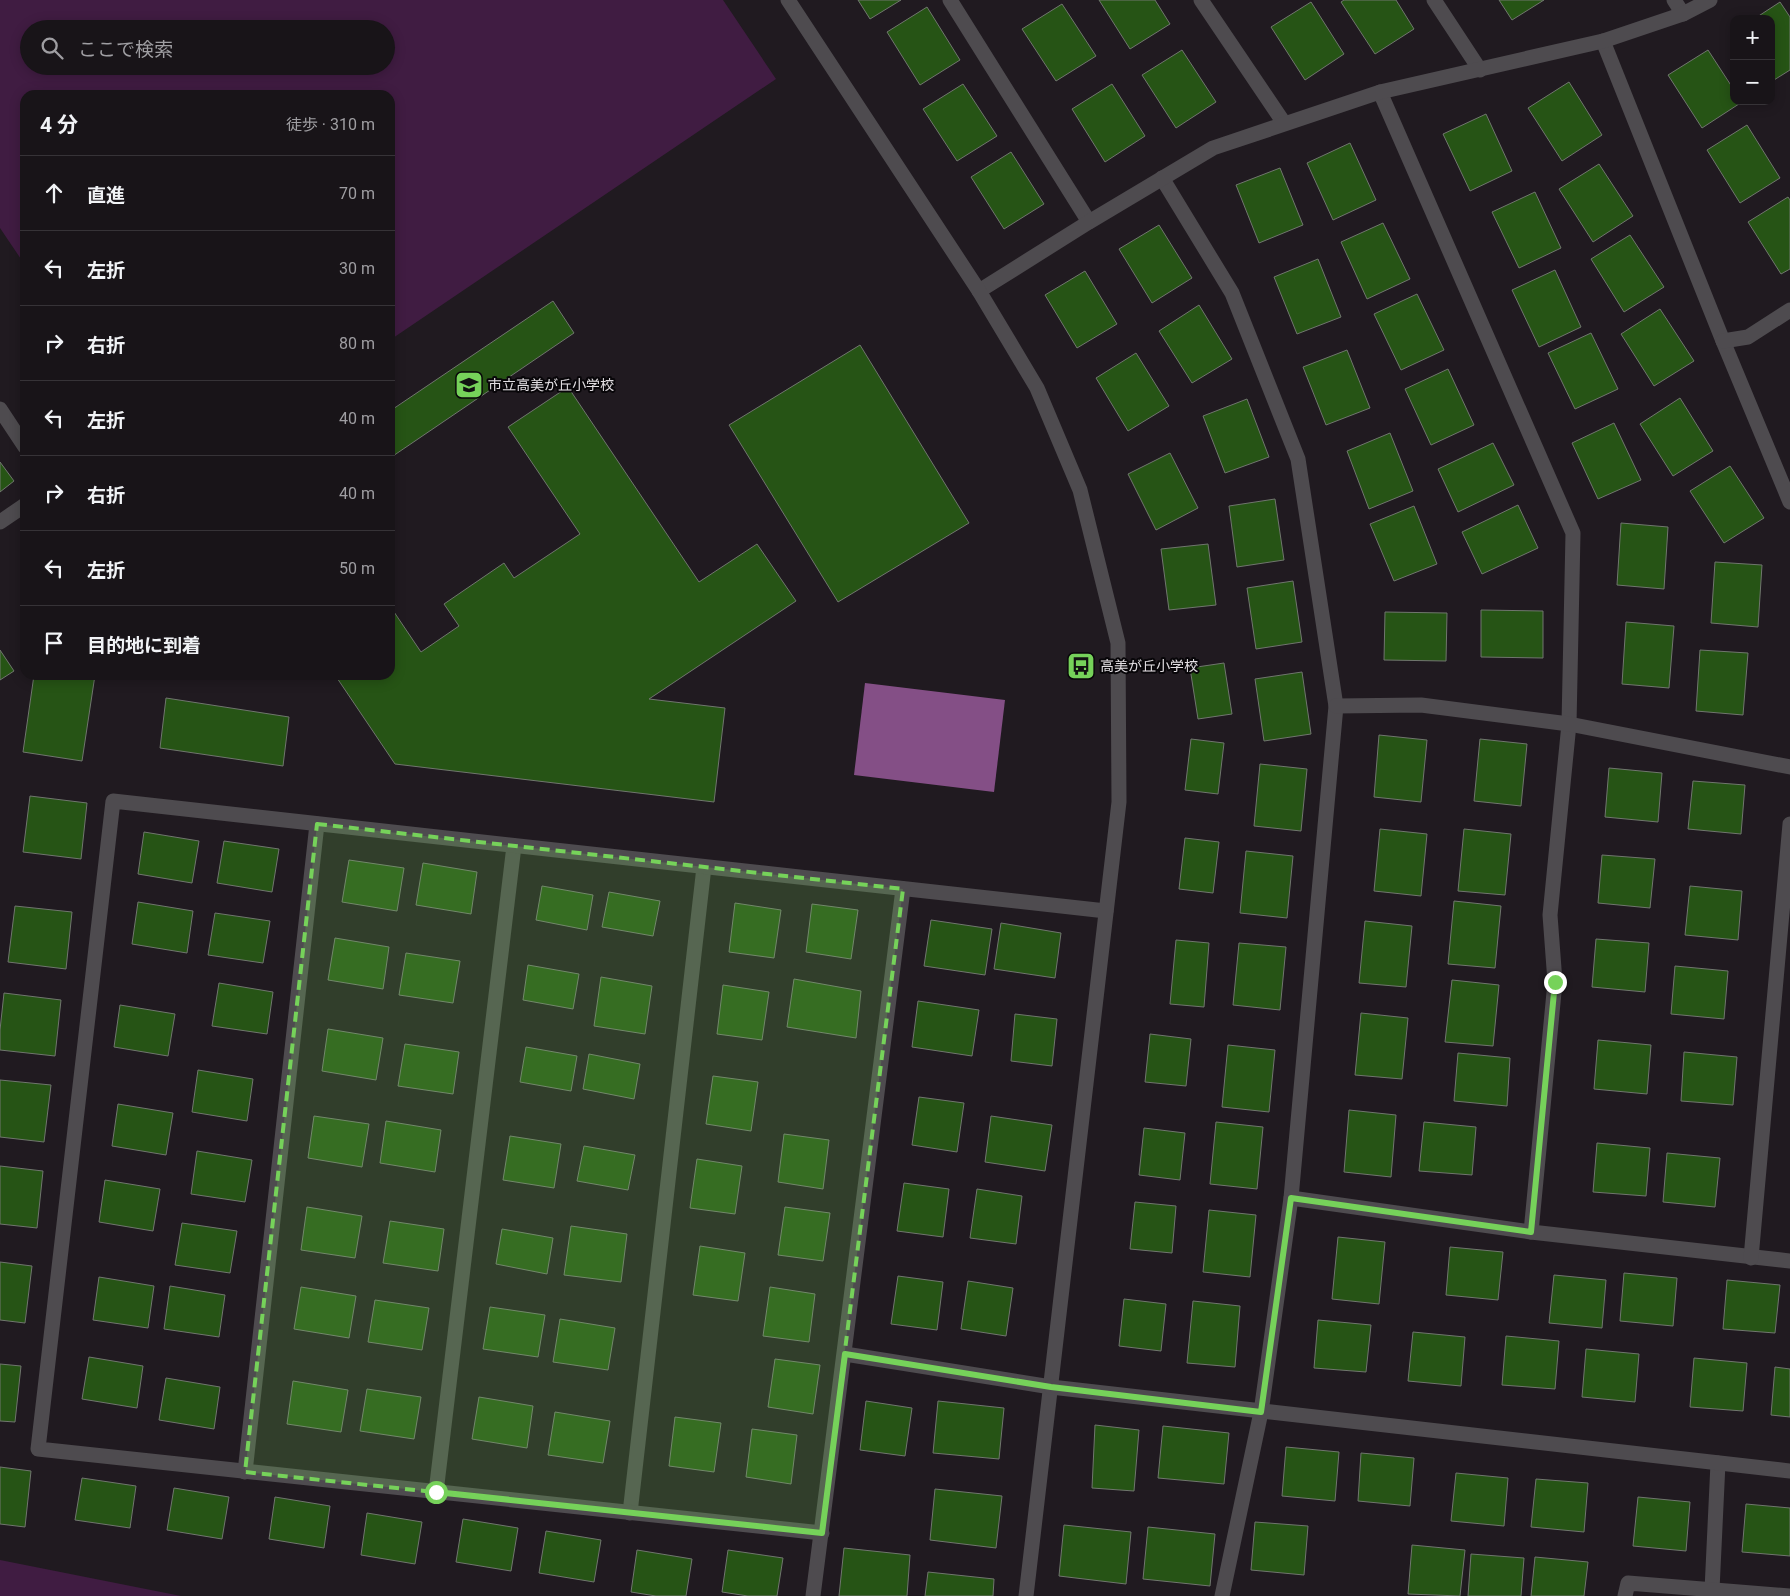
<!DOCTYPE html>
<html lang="ja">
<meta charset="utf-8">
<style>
:root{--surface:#181418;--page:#252125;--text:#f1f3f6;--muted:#9f9ea2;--line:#363337}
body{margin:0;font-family:Roboto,"Noto Sans JP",sans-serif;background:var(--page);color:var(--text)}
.controls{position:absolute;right:15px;top:15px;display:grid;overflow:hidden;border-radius:10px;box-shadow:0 2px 12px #0003}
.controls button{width:45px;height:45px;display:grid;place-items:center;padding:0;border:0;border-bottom:1px solid var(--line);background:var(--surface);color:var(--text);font:25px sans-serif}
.stop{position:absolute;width:15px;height:15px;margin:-11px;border:4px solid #76d25a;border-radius:50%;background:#fff}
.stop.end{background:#76d25a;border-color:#fff;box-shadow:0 1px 5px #0008}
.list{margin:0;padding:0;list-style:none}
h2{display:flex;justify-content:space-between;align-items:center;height:65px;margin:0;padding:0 20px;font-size:21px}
h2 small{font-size:16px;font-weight:400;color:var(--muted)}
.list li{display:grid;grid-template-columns:32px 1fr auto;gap:15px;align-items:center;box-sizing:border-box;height:75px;padding:0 20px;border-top:1px solid var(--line)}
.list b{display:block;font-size:19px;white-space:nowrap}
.list em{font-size:16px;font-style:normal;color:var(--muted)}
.icon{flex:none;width:28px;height:28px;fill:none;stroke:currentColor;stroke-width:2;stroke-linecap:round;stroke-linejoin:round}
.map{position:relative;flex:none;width:1790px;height:1596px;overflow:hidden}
.search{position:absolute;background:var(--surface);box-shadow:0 2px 12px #0003;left:20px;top:20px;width:375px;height:55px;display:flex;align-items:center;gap:12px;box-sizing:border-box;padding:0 18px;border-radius:28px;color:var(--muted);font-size:19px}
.panel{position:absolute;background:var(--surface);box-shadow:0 2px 12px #0003;left:20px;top:90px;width:375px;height:590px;border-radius:15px}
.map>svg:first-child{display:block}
</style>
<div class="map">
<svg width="1790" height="1596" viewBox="0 0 1790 1596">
<rect width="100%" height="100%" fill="#201a20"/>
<!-- green -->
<g fill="#401c42" fill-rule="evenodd">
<path d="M 0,0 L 723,0 L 776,79 L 390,340 L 390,95 L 25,95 L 25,265 L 0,228 ZM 29,29 L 386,29 L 386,66 L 29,66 Z"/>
<polygon points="0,1560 181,1596 0,1596"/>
</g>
<!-- water -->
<polygon fill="#844f86" points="865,683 1005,700 994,792 854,775"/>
<!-- building -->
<g fill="#265415" stroke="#70766e">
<polygon points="858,0 901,0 870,19"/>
<polygon points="1099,0 1155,0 1170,24 1130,49"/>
<polygon points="1344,0 1396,0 1414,29 1375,54 1341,2"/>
<polygon points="1499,0 1544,0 1512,20"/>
<polygon points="1311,2 1344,54 1305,80 1271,27"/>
<polygon points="1780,2 1790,17 1790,70 1774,80 1771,75 1771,19 1754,19"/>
<polygon points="1062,4 1096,56 1056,81 1022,29"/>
<polygon points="927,7 960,60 920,85 887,32"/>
<polygon points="1182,50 1216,102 1176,128 1142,75"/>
<polygon points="1708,50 1734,90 1734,101 1742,102 1702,128 1668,75"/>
<polygon points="1569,82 1602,135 1562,161 1528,108"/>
<polygon points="963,84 997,136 957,161 923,109"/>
<polygon points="1112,84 1145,136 1105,162 1072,109"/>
<polygon points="1486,114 1512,171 1470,191 1443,134"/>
<polygon points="1747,125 1780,178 1740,203 1707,150"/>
<polygon points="1350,143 1376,200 1333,220 1307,163"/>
<polygon points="1011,152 1044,204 1004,229 971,177"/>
<polygon points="1599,164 1633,216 1593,242 1559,189"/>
<polygon points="1280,168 1303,225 1259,243 1236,185"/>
<polygon points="1535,192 1561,248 1519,268 1492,212"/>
<polygon points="1788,197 1790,200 1790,269 1781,274 1748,222"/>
<polygon points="1383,223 1410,279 1367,299 1341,242"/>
<polygon points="1159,225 1192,278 1152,303 1119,249"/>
<polygon points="1630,235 1664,287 1624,312 1591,259"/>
<polygon points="1318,259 1341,317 1297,334 1274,277"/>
<polygon points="1555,270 1581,327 1539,347 1512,290"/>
<polygon points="1085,271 1117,324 1077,348 1045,295"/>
<polygon points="1417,294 1444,350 1401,370 1374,314"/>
<polygon points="553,301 574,333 390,458 390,411"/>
<polygon points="1199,305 1232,359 1192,383 1159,331"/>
<polygon points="1660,309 1694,361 1654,386 1621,334"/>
<polygon points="1591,333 1618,389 1575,409 1548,353"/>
<polygon points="860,345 969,523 838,602 729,425"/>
<polygon points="1347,350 1370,408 1326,425 1303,367"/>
<polygon points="1136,353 1169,406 1128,431 1096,378"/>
<polygon points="1448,369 1474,425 1431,445 1405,389"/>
<polygon points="568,387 699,582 757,544 796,601 649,699 725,708 714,802 395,764 335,675 390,675 390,606 421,652 459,626 444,604 504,563 514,578 580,534 508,427"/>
<polygon points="1680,398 1713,451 1673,476 1640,424"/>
<polygon points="1247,399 1269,457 1225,473 1203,416"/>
<polygon points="1614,423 1641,480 1598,499 1572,443"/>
<polygon points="1390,433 1413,491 1369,509 1347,451"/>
<polygon points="1493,443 1514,485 1458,512 1438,469"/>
<polygon points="1170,453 1198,508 1156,530 1128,474"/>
<polygon points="0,462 14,481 0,492"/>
<polygon points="1730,466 1764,518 1724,543 1690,491"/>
<polygon points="1275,499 1284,560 1237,567 1229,506"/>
<polygon points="1518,505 1538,548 1482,574 1462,532"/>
<polygon points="1414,506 1437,564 1394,581 1370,524"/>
<polygon points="1621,523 1668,527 1664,589 1617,585"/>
<polygon points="1208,544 1216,605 1169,610 1161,549"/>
<polygon points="1715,562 1762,565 1758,627 1711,623"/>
<polygon points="1293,581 1302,642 1256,649 1247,588"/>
<polygon points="1481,610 1543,611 1543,658 1481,657"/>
<polygon points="1385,612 1447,613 1446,661 1384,660"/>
<polygon points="1626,622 1674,626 1669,688 1622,684"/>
<polygon points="0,650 14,671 0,680"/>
<polygon points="1700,650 1748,653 1743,715 1696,711"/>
<polygon points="1224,663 1232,714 1198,719 1190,668"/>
<polygon points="1302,672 1311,734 1264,741 1255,679"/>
<polygon points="34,675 95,675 82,761 23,752"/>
<polygon points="166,698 289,717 283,766 160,748"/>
<polygon points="1379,735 1427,740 1421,802 1374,797"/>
<polygon points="1191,739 1224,743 1218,794 1185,790"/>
<polygon points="1480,739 1527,744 1521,806 1474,801"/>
<polygon points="1260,764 1307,769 1301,831 1254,826"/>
<polygon points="1609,768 1662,773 1658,822 1605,817"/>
<polygon points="1693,781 1745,785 1741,834 1688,829"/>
<polygon points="30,796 87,803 81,859 23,852"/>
<polygon points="1380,829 1427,834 1421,896 1374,891"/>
<polygon points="1464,829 1511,834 1505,895 1458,891"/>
<polygon points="144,832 199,841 192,883 138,874"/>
<polygon points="1185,838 1219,842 1213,893 1179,889"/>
<polygon points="224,841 279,849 272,892 217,883"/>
<polygon points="1246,851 1293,856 1287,918 1240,913"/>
<polygon points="1602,855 1655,859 1650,908 1598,903"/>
<polygon points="349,860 404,868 397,911 342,902"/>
<polygon points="423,863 477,872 471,914 416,905"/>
<polygon points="542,886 593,895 587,930 536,920"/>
<polygon points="1690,886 1742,891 1738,940 1685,935"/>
<polygon points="609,892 660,901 653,936 602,927"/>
<polygon points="1454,901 1501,906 1495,968 1448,964"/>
<polygon points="138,902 193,911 187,953 132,944"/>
<polygon points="735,903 781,910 774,958 729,952"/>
<polygon points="812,904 858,910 851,959 806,952"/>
<polygon points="15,906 72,912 66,969 8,962"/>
<polygon points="215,913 270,921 263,963 208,955"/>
<polygon points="931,920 992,929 985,975 924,966"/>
<polygon points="1365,921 1412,926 1406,987 1359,983"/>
<polygon points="1001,923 1061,933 1055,978 994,969"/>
<polygon points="335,938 389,947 383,989 328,980"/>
<polygon points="1596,939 1649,943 1645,992 1592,987"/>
<polygon points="1176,940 1209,943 1204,1007 1170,1004"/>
<polygon points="1239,943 1286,947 1280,1010 1233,1005"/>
<polygon points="406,953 460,961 453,1003 399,995"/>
<polygon points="528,965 579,974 573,1009 523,1000"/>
<polygon points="1675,966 1728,971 1724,1019 1671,1014"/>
<polygon points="601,977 652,986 645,1034 594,1026"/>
<polygon points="794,979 861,991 856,1038 787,1027"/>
<polygon points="1452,980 1499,985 1493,1046 1445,1042"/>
<polygon points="219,983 273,992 267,1034 212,1026"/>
<polygon points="723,985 769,992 762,1040 717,1034"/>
<polygon points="4,993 61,1000 55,1056 0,1050 0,1030"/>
<polygon points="918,1001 979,1010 972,1056 912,1047"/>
<polygon points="120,1005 175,1014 168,1056 114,1047"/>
<polygon points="1361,1013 1408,1018 1402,1079 1355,1075"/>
<polygon points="1015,1014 1057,1019 1052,1066 1011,1061"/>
<polygon points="328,1029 383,1038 376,1080 322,1071"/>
<polygon points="1150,1034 1191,1039 1186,1086 1145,1082"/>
<polygon points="1598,1040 1651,1045 1647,1094 1594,1089"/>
<polygon points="405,1044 459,1052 453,1094 398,1086"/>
<polygon points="1228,1045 1275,1050 1269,1112 1222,1107"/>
<polygon points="526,1047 577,1056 571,1091 520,1082"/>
<polygon points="1684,1052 1737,1057 1733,1105 1681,1101"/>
<polygon points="1458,1053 1510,1058 1507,1106 1454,1101"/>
<polygon points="589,1054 640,1064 634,1099 583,1089"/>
<polygon points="198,1070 253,1079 247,1121 192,1112"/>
<polygon points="713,1076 758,1082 751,1131 706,1124"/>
<polygon points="0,1080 51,1085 44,1142 0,1137"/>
<polygon points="919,1097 964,1103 957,1152 912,1145"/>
<polygon points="118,1104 173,1113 166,1155 112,1146"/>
<polygon points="1349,1110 1396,1115 1391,1177 1344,1172"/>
<polygon points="314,1116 369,1124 362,1167 308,1158"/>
<polygon points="991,1116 1052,1125 1045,1171 985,1162"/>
<polygon points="386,1121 441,1130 435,1172 380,1163"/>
<polygon points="1216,1122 1263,1127 1257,1189 1210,1184"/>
<polygon points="1424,1122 1476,1127 1472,1175 1419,1171"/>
<polygon points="1144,1128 1185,1133 1180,1180 1139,1175"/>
<polygon points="784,1134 829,1140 823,1189 778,1182"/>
<polygon points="510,1136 561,1144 554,1188 503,1180"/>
<polygon points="1597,1143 1650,1148 1646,1196 1593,1192"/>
<polygon points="584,1146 635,1155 628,1190 577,1181"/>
<polygon points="197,1151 252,1160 245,1202 191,1194"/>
<polygon points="1667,1153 1720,1158 1715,1207 1663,1202"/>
<polygon points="697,1159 742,1166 735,1214 690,1208"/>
<polygon points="0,1166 43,1171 37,1228 0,1224"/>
<polygon points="105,1180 160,1189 153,1231 99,1222"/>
<polygon points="904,1183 949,1189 943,1237 897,1231"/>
<polygon points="977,1189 1022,1196 1016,1244 970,1238"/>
<polygon points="1135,1202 1176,1206 1172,1253 1130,1249"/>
<polygon points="307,1207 362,1216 355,1258 301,1250"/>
<polygon points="785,1207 830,1213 823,1261 778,1255"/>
<polygon points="1209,1210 1256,1215 1250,1277 1203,1272"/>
<polygon points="390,1221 444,1229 438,1271 383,1263"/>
<polygon points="182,1223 237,1231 230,1273 175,1265"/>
<polygon points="571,1226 627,1234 621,1282 564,1275"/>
<polygon points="502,1229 553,1238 547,1274 496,1264"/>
<polygon points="1338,1237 1385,1242 1379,1304 1332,1299"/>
<polygon points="700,1246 745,1253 738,1301 693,1295"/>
<polygon points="1450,1247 1503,1252 1498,1300 1446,1295"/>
<polygon points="0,1262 32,1266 25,1323 0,1320"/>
<polygon points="1624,1273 1677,1278 1673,1326 1620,1321"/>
<polygon points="1554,1275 1606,1280 1602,1328 1549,1323"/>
<polygon points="898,1276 943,1282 937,1330 891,1324"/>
<polygon points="99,1277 154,1286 148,1328 93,1320"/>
<polygon points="1727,1280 1780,1285 1775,1333 1723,1329"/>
<polygon points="968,1281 1013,1288 1006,1336 961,1329"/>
<polygon points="170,1286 225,1295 219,1337 164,1329"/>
<polygon points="301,1287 356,1296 349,1338 294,1329"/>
<polygon points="770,1287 815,1294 809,1342 763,1336"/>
<polygon points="1124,1299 1166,1304 1161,1351 1119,1346"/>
<polygon points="375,1300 429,1308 422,1350 368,1342"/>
<polygon points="1193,1301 1240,1306 1235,1367 1187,1363"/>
<polygon points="490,1307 545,1315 538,1357 483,1349"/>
<polygon points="560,1319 615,1328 608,1370 553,1362"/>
<polygon points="1318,1320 1371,1325 1366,1372 1314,1368"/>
<polygon points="1413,1332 1465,1337 1461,1386 1408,1381"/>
<polygon points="1506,1336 1559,1341 1555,1389 1502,1385"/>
<polygon points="1586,1349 1639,1354 1635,1402 1582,1397"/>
<polygon points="89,1357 143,1366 137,1408 82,1399"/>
<polygon points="1694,1358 1747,1363 1743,1411 1690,1407"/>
<polygon points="775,1359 820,1365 813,1414 768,1407"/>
<polygon points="0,1364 21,1366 15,1422 0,1421"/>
<polygon points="1775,1367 1790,1369 1790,1417 1771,1415"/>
<polygon points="166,1378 220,1387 214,1429 159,1420"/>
<polygon points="293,1381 348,1390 341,1432 287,1424"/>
<polygon points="367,1389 421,1397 414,1439 360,1431"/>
<polygon points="479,1397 533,1406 527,1448 472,1439"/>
<polygon points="866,1401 912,1408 905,1456 860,1450"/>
<polygon points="938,1401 1004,1408 999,1459 933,1453"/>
<polygon points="555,1412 610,1421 603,1463 548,1455"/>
<polygon points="675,1417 721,1423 714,1472 669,1466"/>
<polygon points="1095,1425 1139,1430 1134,1491 1092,1488"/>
<polygon points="1163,1426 1229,1433 1224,1484 1158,1478"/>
<polygon points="752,1429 797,1435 791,1484 746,1477"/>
<polygon points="1286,1447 1339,1452 1335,1501 1282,1496"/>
<polygon points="1361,1453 1414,1458 1410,1506 1358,1501"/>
<polygon points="0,1467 31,1471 25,1527 0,1524"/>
<polygon points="1456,1473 1508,1478 1504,1526 1451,1521"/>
<polygon points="82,1478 136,1486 130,1528 75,1520"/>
<polygon points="1536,1479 1588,1483 1584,1532 1531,1527"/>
<polygon points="174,1488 229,1497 222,1539 167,1530"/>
<polygon points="935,1489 1002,1496 996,1548 930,1540"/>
<polygon points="275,1497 330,1506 324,1548 269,1539"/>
<polygon points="1638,1497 1690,1502 1686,1551 1633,1546"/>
<polygon points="1746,1504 1790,1508 1790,1556 1742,1552"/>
<polygon points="367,1513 422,1522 415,1564 361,1555"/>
<polygon points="463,1519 518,1528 511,1571 456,1562"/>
<polygon points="1255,1522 1308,1526 1304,1575 1251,1570"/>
<polygon points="1064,1525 1131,1532 1126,1584 1059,1576"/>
<polygon points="1148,1527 1215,1534 1210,1586 1143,1579"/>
<polygon points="546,1531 601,1540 594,1582 539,1573"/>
<polygon points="1412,1545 1465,1550 1460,1596 1408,1594"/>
<polygon points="844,1548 910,1555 907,1596 839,1596"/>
<polygon points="637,1550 692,1559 686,1596 656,1596 631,1592"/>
<polygon points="728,1550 783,1558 777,1596 748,1596 722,1592"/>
<polygon points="1471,1554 1524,1558 1521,1596 1468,1596"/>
<polygon points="1535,1557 1588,1562 1584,1596 1531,1596"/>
<polygon points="928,1572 994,1579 993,1596 925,1596"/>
</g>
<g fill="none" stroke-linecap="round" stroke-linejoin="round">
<!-- minor -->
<g stroke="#4e4b4f" stroke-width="15">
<polyline points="950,0 1089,222"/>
<polyline points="1201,0 1284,123"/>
<polyline points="1434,0 1480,70"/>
<polyline points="1674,0 1683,14"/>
<polyline points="1603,41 1723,341 1790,502"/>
<polyline points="1380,92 1573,533 1569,724 1550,915 1555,982 1531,1232"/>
<polyline points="1162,178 1232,293 1298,459 1336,706 1291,1198 1261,1412 1222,1596"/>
<polyline points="979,291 1089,222 1213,148 1380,92 1603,41 1683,14 1710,0"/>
<polyline points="1723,341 1748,337 1790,310"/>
<polyline points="1336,706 1421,705 1569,724 1790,767"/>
<polyline points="1291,1198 1531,1232 1790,1261"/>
<polyline points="1751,1258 1790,824"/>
<polyline points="845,1354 1051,1387"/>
<polyline points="245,1472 317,824"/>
<polyline points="436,1492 514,846"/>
<polyline points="630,1513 704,867"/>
<polyline points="822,1533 38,1449 113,801 1106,911"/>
<polyline points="1712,1590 1718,1463"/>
<polyline points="813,1596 903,889"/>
<polyline points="1625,1596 1628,1583 1790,1596"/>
</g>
<!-- tertiary -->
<g stroke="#4e4b4f" stroke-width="15">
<polyline points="788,0 979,291 1037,388 1080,490 1118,643 1119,802 1026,1596"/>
<polyline points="0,409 25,447"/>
<polyline points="0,522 25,505"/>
<polyline points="1051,1387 1790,1471"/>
</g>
</g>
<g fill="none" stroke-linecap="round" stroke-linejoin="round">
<!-- route -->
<polyline stroke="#76d25a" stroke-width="6" points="436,1492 822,1533 845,1354 1051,1387 1261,1412 1291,1198 1531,1232 1555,982"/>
</g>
<!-- marked area -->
<path fill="#76d25a" fill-opacity="0.2" stroke="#76d25a" stroke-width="4" stroke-dasharray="10 6" stroke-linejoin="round" d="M 317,824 L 903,889 L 822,1533 L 245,1472 Z"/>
<!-- icons -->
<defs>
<symbol id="school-square" viewBox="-11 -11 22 22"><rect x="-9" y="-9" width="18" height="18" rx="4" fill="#76d25a" stroke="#080609"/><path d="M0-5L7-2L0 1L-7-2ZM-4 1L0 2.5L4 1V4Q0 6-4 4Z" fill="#111"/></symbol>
<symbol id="bus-square" viewBox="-11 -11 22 22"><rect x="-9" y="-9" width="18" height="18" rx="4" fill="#76d25a" stroke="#080609"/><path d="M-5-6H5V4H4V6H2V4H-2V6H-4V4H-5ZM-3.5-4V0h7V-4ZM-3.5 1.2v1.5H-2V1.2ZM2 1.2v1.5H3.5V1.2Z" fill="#111"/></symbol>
</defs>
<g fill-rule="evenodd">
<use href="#school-square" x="453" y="369" width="32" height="32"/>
<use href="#bus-square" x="1065" y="650" width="32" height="32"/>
</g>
<g text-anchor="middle" stroke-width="4" stroke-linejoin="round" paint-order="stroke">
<!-- poi labels -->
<g font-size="14" fill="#e2dee2" stroke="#080609" text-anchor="start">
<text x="488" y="390">市立高美が丘小学校</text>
<text x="1100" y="671">高美が丘小学校</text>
</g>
</g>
</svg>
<div class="controls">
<button>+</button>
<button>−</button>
</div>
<div class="stop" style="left:436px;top:1492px"></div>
<div class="stop end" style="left:1555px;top:982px"></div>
<div class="search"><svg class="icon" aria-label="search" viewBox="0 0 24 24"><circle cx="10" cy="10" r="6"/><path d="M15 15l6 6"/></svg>ここで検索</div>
<section class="panel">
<h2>4 分<small>徒歩 · 310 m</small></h2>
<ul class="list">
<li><svg class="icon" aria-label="ahead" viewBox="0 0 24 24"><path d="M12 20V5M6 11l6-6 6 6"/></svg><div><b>直進</b></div><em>70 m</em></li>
<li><svg class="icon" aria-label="left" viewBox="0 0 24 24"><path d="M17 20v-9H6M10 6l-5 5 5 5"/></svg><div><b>左折</b></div><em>30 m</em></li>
<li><svg class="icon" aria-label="right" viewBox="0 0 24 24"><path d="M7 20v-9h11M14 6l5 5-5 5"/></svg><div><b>右折</b></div><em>80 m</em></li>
<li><svg class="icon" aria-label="left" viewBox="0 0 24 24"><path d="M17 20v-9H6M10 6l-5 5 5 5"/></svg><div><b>左折</b></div><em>40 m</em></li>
<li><svg class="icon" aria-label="right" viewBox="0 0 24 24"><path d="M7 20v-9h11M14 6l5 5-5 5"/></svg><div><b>右折</b></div><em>40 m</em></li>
<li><svg class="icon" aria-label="left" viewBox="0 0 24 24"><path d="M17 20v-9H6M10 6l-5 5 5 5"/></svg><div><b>左折</b></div><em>50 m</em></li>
<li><svg class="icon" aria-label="arrive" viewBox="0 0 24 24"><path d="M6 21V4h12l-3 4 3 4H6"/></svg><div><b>目的地に到着</b></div></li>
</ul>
</section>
</div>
